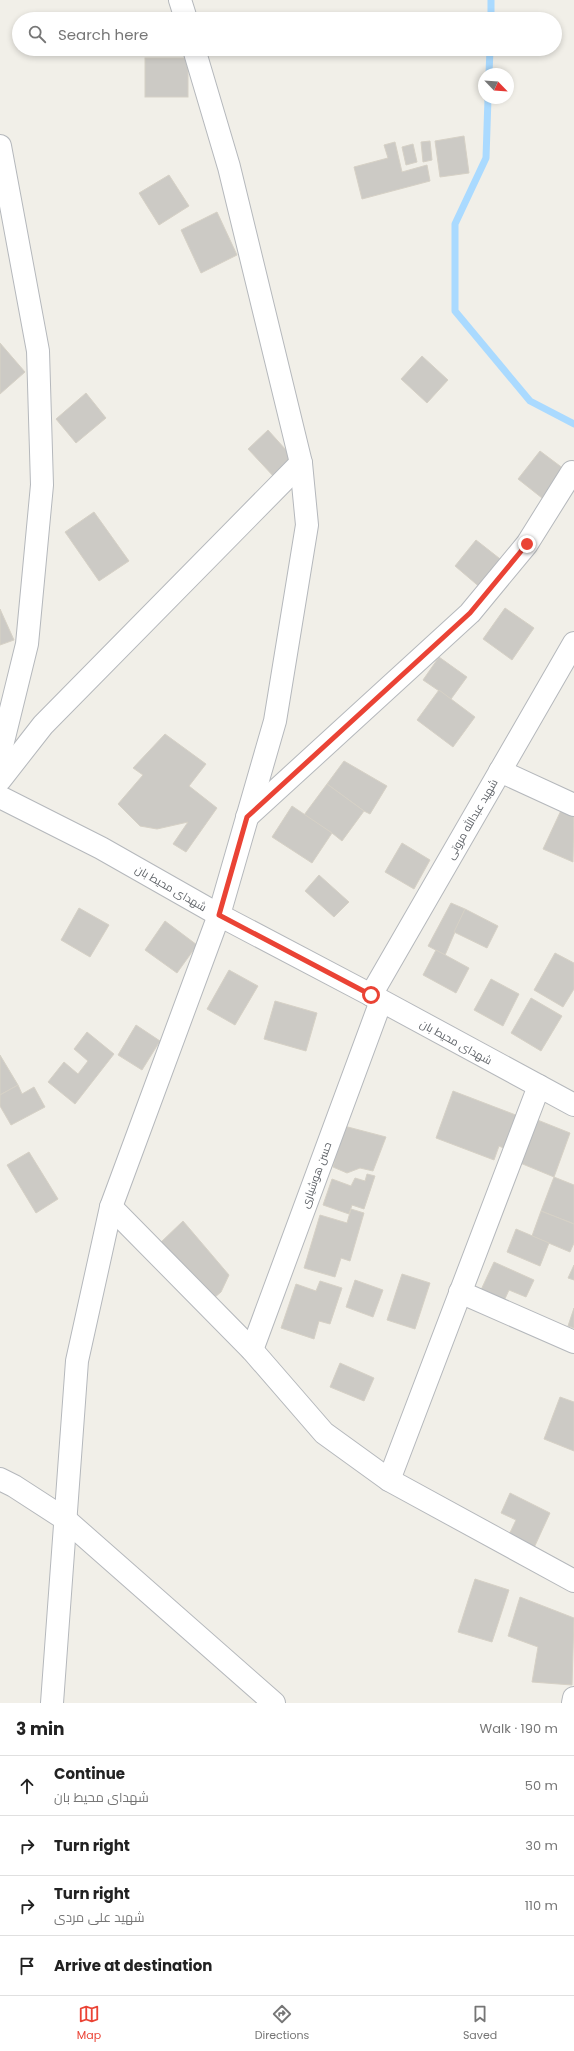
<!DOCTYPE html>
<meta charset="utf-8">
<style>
:root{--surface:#fff;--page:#f6f6f6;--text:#222;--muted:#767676;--line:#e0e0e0;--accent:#ea4335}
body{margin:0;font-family:Poppins,Cairo,sans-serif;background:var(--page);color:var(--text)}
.compass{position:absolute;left:478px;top:68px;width:36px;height:36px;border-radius:50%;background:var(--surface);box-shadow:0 2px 6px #0003;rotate:115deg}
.stop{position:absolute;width:12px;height:12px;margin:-9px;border:3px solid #ea4335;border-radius:50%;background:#fff}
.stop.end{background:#ea4335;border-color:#fff;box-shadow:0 1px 4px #0008}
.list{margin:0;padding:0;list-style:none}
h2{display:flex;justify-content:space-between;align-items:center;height:52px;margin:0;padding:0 16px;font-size:17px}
h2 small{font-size:13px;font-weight:400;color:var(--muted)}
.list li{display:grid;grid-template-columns:26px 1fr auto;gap:12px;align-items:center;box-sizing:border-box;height:60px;padding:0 16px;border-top:1px solid var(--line)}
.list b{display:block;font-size:15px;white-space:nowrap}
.list p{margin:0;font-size:13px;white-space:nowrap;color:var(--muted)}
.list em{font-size:13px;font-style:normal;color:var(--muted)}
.icon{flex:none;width:22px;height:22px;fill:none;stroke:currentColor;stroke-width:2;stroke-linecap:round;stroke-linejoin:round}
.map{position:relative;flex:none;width:574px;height:1703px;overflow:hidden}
.search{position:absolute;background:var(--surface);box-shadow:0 2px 6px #0003;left:12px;right:12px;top:12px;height:44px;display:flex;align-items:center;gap:10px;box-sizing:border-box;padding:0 14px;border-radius:22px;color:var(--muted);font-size:15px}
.sheet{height:292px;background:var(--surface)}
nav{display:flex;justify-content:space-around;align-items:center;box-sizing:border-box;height:56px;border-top:1px solid var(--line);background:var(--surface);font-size:11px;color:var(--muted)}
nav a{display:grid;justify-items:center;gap:2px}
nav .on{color:var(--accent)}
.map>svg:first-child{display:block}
</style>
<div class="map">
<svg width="574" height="1703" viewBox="0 0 574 1703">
<rect width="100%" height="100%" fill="#f1efe8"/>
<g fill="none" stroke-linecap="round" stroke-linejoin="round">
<!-- stream -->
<g stroke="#aadaff" stroke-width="7">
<polyline points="491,19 491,0"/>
<polyline points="489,74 490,49"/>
<polyline points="488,98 486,158 455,224 455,311 530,401 574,424"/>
</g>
</g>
<!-- building -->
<g fill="#cccac5" stroke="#d6d1c6">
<rect x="145" y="58" width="43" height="39"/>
<polygon points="464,136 469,173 440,177 435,141"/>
<polygon points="430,141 432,160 423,162 421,142"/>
<polygon points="395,142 402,172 427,165 430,181 362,199 354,167 388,158 384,145"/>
<polygon points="413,144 417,162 406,165 402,147"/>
<polygon points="169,175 189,206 159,225 139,193"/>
<polygon points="217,212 237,255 201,273 181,230"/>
<polygon points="0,343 25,372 0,394"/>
<polygon points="422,356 448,380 427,403 401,379"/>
<polygon points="86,393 106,418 76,443 56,419"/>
<polygon points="268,430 295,460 275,478 248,449"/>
<polygon points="540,451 564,469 542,498 518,479"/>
<polygon points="94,512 129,561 99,581 65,532"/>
<polygon points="476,540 504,562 482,589 455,566"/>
<polygon points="505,608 534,628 512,660 483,639"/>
<polygon points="0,609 14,640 0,645"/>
<polygon points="439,657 467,677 451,699 423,680"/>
<polygon points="439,690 475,717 453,747 417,720"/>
<polygon points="165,734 206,764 189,786 217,808 186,852 173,844 188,822 157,829 140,826 118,804 143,775 133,768"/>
<polygon points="344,761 387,786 370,814 364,811 327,784"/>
<polygon points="327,784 364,811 342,841 332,833 304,815"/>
<polygon points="564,804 574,808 573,862 543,849"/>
<polygon points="292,806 332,833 312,863 272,837"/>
<polygon points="402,843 430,860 414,889 385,872"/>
<polygon points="319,875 349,902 334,917 305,891"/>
<polygon points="451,903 465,909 445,955 428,946"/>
<polygon points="79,908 109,925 90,957 61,940"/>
<polygon points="465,909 498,926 487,948 454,932"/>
<polygon points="165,921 197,945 177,973 145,950"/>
<polygon points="436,950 469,968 456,993 423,975"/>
<polygon points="555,953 574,963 574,989 563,1007 534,990"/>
<polygon points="229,970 258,986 235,1025 207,1009"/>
<polygon points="491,979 519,994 503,1026 474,1010"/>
<polygon points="531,998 562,1016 541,1051 511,1033"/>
<polygon points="275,1001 317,1013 306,1051 264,1039"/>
<polygon points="136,1025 160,1041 142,1070 118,1055"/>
<polygon points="87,1032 114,1054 75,1104 48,1082 64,1062 78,1074 88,1061 74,1049"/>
<polygon points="0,1055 18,1085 0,1095"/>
<polygon points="18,1085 22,1094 34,1087 45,1107 11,1125 0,1106 0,1095"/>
<polygon points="453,1091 521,1117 508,1150 499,1146 494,1160 436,1138"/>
<polygon points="530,1117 570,1133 554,1177 513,1160"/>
<polygon points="344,1126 386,1137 373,1171 360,1168 347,1173 333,1167"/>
<polygon points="29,1152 58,1199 36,1213 7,1165"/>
<polygon points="367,1174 375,1176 364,1209 352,1205 349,1214 323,1205 332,1179 351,1186 355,1178 365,1181"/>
<polygon points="554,1177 574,1185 574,1224 541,1211"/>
<polygon points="351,1209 364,1213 350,1261 341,1258 335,1277 304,1268 320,1215 347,1223"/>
<polygon points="541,1211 574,1224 574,1243 570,1252 532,1236"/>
<polygon points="183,1221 229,1275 221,1292 207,1304 159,1244"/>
<polygon points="516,1229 549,1243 540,1266 507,1252"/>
<polygon points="494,1262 534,1280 526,1297 509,1290 503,1303 480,1292"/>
<polygon points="574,1265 574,1280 568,1278"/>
<polygon points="402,1274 430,1283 415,1329 387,1320"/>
<polygon points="355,1280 383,1290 373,1317 346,1307"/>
<polygon points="320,1281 342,1288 330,1324 319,1321 314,1339 281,1328 296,1284 316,1291"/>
<polygon points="574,1308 574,1328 568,1326"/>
<polygon points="340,1363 374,1378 364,1401 330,1387"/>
<polygon points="560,1397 574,1402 574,1451 544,1439"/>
<polygon points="510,1493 550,1513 533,1550 507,1539 516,1520 501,1513"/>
<polygon points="475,1579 509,1590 492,1642 458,1632"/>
<polygon points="520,1597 574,1618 572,1685 532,1682 538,1647 508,1636"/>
</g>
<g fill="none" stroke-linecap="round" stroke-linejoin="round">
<defs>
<g id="minor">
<polyline points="180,0 186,19"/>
<polyline points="0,146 38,351 42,485 27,644 0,754"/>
<polyline points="500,771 574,805"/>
<polyline points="0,780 43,725 301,463"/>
<polyline points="0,797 101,848 219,915 371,995 574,1105"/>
<polyline points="247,817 470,613 527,544 572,472"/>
<polyline points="371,995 574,643"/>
<polyline points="111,1207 252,1350 324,1433 389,1480 574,1581"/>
<polyline points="460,1292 574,1342"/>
<polyline points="252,1350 381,1001"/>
<polyline points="0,1479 14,1486 65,1519 274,1703"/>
<polyline points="389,1480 539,1086"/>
<polyline points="52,1703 77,1361 111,1207 219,915 275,721 307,525 301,463 229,167 194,49"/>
<polyline points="573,1703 574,1698"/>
</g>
</defs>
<!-- minor casing -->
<use href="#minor" stroke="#b5b8bc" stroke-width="24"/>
<!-- minor -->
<use href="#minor" stroke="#fff" stroke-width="22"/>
</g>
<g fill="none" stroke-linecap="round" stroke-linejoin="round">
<!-- route -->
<polyline stroke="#ea4335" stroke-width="5" points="371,995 219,915 247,817 470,613 527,544"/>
</g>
<g text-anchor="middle" stroke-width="4" stroke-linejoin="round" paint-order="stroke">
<!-- street labels -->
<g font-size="11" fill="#5f6368" stroke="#fff">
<text transform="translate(472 819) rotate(-60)" y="4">شهید عبدالله مروتی</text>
<text transform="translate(171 888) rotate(30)" y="4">شهدای محیط بان</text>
<text transform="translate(456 1042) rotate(29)" y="4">شهدای محیط بان</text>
<text transform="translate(316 1175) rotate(-70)" y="4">حسن هوشیاری</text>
</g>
</g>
</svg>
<svg class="compass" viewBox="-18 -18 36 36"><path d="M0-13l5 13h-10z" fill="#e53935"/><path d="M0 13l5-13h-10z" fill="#767676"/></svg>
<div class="stop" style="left:371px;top:995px"></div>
<div class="stop end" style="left:527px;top:544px"></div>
<div class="search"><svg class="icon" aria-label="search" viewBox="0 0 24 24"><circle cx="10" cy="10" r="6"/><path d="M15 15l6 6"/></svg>Search here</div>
</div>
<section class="sheet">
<h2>3 min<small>Walk · 190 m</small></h2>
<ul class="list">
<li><svg class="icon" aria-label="ahead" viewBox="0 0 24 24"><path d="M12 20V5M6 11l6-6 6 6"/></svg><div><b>Continue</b><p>شهدای محیط بان</p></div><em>50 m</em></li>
<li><svg class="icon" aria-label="right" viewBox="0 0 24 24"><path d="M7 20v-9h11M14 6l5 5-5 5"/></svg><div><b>Turn right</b></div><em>30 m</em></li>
<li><svg class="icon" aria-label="right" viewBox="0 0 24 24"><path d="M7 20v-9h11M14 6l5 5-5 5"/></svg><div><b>Turn right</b><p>شهید علی مردی</p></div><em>110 m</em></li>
<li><svg class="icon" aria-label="arrive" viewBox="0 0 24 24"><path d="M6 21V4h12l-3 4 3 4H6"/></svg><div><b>Arrive at destination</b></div></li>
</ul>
</section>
<nav>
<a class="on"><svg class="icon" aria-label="map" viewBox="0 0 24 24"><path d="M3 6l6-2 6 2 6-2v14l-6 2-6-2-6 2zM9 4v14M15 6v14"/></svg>Map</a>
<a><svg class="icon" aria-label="directions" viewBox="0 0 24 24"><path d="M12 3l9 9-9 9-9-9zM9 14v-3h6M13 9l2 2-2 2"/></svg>Directions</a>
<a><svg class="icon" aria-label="saved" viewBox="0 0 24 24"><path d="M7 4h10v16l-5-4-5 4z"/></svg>Saved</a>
</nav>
